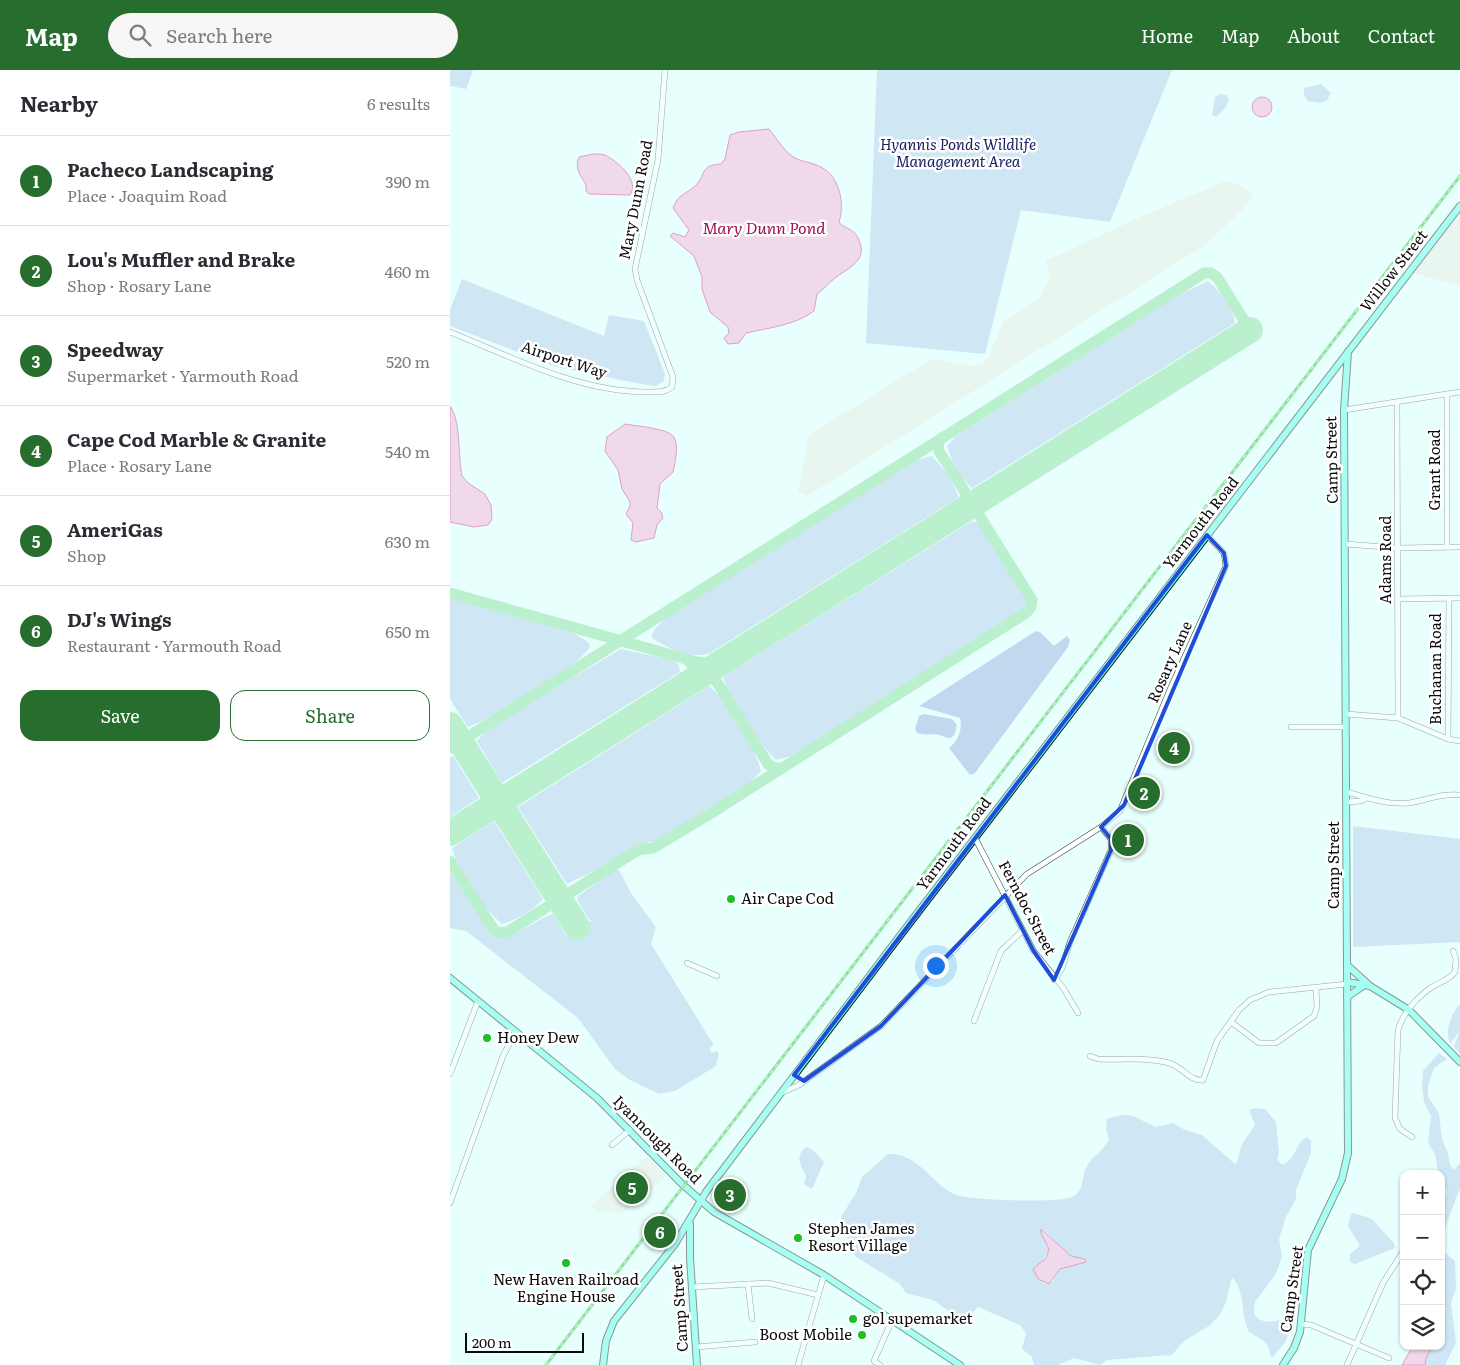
<!DOCTYPE html>
<meta charset="utf-8">
<style>
:root{--surface:#fff;--page:#f7f7f7;--text:#2b2b33;--muted:#7c7c81;--line:#e1e1e2;--accent:#266d2e}
body{margin:0;font-family:Literata,serif;background:var(--page);color:var(--text)}
.controls{position:absolute;right:15px;bottom:15px;display:grid;overflow:hidden;border-radius:10px;box-shadow:0 1px 4px #0004}
.controls button{width:45px;height:45px;display:grid;place-items:center;padding:0;border:0;border-bottom:1px solid var(--line);background:var(--surface);color:var(--text);font:25px sans-serif}
.scale{position:absolute;left:15px;bottom:12px;width:119px;box-sizing:border-box;padding-left:5px;border:2px solid #0a0a0a;border-top:0;font-size:14px;line-height:18px;white-space:nowrap;color:#0a0a0a;-webkit-text-stroke:4px #fff;paint-order:stroke}
.you{position:absolute;left:485px;top:895px;width:18px;height:18px;margin:-12px;border:4px solid #fff;border-radius:50%;background:#1a73e8;box-shadow:0 0 0 8px #1a73e833}
.badge{display:grid;place-items:center;width:32px;height:32px;border-radius:50%;background:var(--accent);color:#fff;font-size:16px;font-weight:700}
.pin{position:absolute;translate:-50% -50%;border:2px solid #fff;box-shadow:0 1px 5px #0006}
.list{margin:0;padding:0;list-style:none}
h2{display:flex;justify-content:space-between;align-items:center;height:65px;margin:0;padding:0 20px;font-size:21px}
h2 small{font-size:16px;font-weight:400;color:var(--muted)}
.list li{display:grid;grid-template-columns:32px 1fr auto;gap:15px;align-items:center;box-sizing:border-box;height:90px;padding:0 20px;border-top:1px solid var(--line)}
.list b{display:block;font-size:19px;white-space:nowrap}
.list p{margin:0;font-size:16px;white-space:nowrap;color:var(--muted)}
.list em{font-size:16px;font-style:normal;color:var(--muted)}
.actions{display:flex;gap:10px;padding:15px 20px}
.actions a{flex:1;padding:11px 0;border:1px solid var(--accent);border-radius:15px;text-align:center;font-size:18px;color:var(--accent)}
.actions .main{background:var(--accent);color:#fff}
.icon{flex:none;width:28px;height:28px;fill:none;stroke:currentColor;stroke-width:2;stroke-linecap:round;stroke-linejoin:round}
.map{position:relative;flex:none;width:1010px;height:1295px;overflow:hidden}
header{display:flex;align-items:center;gap:30px;box-sizing:border-box;height:70px;padding:0 25px;background:var(--accent);color:#fff}
header strong{font-size:24px}
nav{display:flex;gap:28px;margin-inline-start:auto;font-size:18px}
.search{width:350px;height:45px;background:var(--page);display:flex;align-items:center;gap:12px;box-sizing:border-box;padding:0 18px;border-radius:28px;color:var(--muted);font-size:19px}
main{display:flex}
aside{flex:1;background:var(--surface)}
.map>svg:first-child{display:block}
</style>
<header>
<strong>Map</strong>
<div class="search"><svg class="icon" aria-label="search" viewBox="0 0 24 24"><circle cx="10" cy="10" r="6"/><path d="M15 15l6 6"/></svg>Search here</div>
<nav><a>Home</a><a>Map</a><a>About</a><a>Contact</a></nav>
</header>
<main>
<aside>
<h2>Nearby<small>6 results</small></h2>
<ul class="list">
<li><span class="badge">1</span><div><b>Pacheco Landscaping</b><p>Place · Joaquim Road</p></div><em>390 m</em></li>
<li><span class="badge">2</span><div><b>Lou's Muffler and Brake</b><p>Shop · Rosary Lane</p></div><em>460 m</em></li>
<li><span class="badge">3</span><div><b>Speedway</b><p>Supermarket · Yarmouth Road</p></div><em>520 m</em></li>
<li><span class="badge">4</span><div><b>Cape Cod Marble &amp; Granite</b><p>Place · Rosary Lane</p></div><em>540 m</em></li>
<li><span class="badge">5</span><div><b>AmeriGas</b><p>Shop</p></div><em>630 m</em></li>
<li><span class="badge">6</span><div><b>DJ's Wings</b><p>Restaurant · Yarmouth Road</p></div><em>650 m</em></li>
</ul>
<div class="actions"><a class="main">Save</a><a>Share</a></div>
</aside>
<div class="map">
<svg width="1010" height="1295" viewBox="0 0 1010 1295">
<rect width="100%" height="100%" fill="#e7fffd"/>
<!-- industrial -->
<g fill="#eaeadd">
<polygon points="776,111 793,116 803,127 790,142 755,175 357,426 348,422 359,365 481,289 521,296 532,295 538,287 555,250 590,228 600,205 596,191 690,147"/>
<polygon points="1010,140 1010,216 963,203"/>
<polygon points="197,1086 216,1106 196,1124 173,1143 147,1142 141,1136"/>
</g>
<!-- green -->
<g fill="#b1c9ea" fill-rule="evenodd">
<polygon points="0,0 23,0 16,19 0,16"/>
<polygon points="427,0 722,0 660,152 571,140 535,284 416,273"/>
<polygon points="871,14 881,23 877,30 871,33 858,31 854,25 854,18"/>
<polygon points="769,24 777,25 779,29 776,37 766,47 762,45 765,27"/>
<polygon points="12,209 154,266 159,245 194,251 215,304 214,311 206,316 191,314 107,297 0,256 0,240"/>
<path d="M 758,211 C 770,222 783,236 785,253 L 522,418 C 509,406 502,392 497,376 L 506,366 L 727,226 Z"/>
<path d="M 482,386 L 499,406 L 509,427 L 260,583 C 241,590 218,578 202,568 C 200,555 234,536 245,529 L 452,398 L 467,390 Z"/>
<path d="M 522,451 L 530,454 L 577,528 L 576,538 L 360,675 L 341,686 L 326,690 C 307,671 281,634 273,607 Z"/>
<path d="M 0,528 L 125,564 L 138,572 L 140,577 C 119,605 61,634 30,652 L 18,657 L 0,629 Z"/>
<polygon points="171,579 222,590 229,595 230,602 52,713 27,671 34,663 78,634"/>
<path d="M 259,616 C 279,633 304,675 311,701 L 300,713 L 207,770 L 187,776 L 148,799 L 117,814 L 68,737 Z"/>
<polygon points="3,686 29,728 0,747 0,687"/>
<path d="M 44,751 L 93,829 C 82,841 68,849 52,854 C 31,835 10,805 2,778 Z"/>
<polygon points="903,756 1010,769 1010,872 903,877"/>
<path d="M 166,799 L 169,800 L 181,823 L 206,857 L 201,874 L 262,972 L 264,975 L 259,978 L 262,983 L 266,981 L 269,983 L 266,996 L 225,1021 L 209,1024 L 178,1009 L 165,999 L 128,948 L 16,861 L 0,858 L 0,802 L 43,866 C 60,873 85,849 103,844 L 116,865 L 115,867 L 120,864 L 119,862 L 142,850 L 139,850 L 127,830 L 128,826 Z"/>
<path d="M 1010,934 L 1010,984 L 1004,977 L 1009,962 L 1000,974 C 995,960 1000,945 1010,934 Z"/>
<polygon points="989,983 997,989 984,998 978,1016 978,1027 989,1043 992,1069 998,1083 1000,1095 1004,1100 1010,1093 1010,1118 995,1158 994,1182 1005,1191 1006,1218 1001,1233 1006,1273 995,1295 975,1295 976,1288 982,1276 991,1276 991,1129 997,1122 991,1111 991,1104 988,1103 985,1084 978,1073 981,1046 974,1032 972,1016 973,1001"/>
<path d="M 805,1038 L 815,1039 L 826,1052 L 829,1082 L 827,1089 L 832,1095 C 845,1091 846,1072 857,1067 L 861,1071 L 861,1083 L 846,1120 L 846,1129 L 836,1147 L 829,1169 L 832,1186 L 829,1196 L 825,1205 L 805,1232 L 804,1243 C 809,1254 821,1252 830,1250 L 840,1259 L 836,1271 L 823,1287 L 821,1287 C 818,1269 812,1271 799,1262 C 790,1244 796,1222 782,1207 L 776,1232 L 770,1245 L 759,1256 L 734,1271 L 722,1285 L 657,1290 L 650,1295 L 624,1288 L 608,1295 L 584,1295 L 582,1287 L 572,1279 L 576,1263 L 570,1255 L 528,1237 L 514,1252 L 483,1230 L 456,1223 L 450,1214 L 406,1187 L 401,1180 L 391,1147 L 406,1123 L 412,1107 L 438,1084 C 468,1082 481,1114 506,1125 C 519,1130 613,1134 624,1126 C 635,1119 631,1106 637,1096 C 643,1085 654,1081 659,1069 L 656,1059 L 657,1049 C 683,1040 684,1048 706,1057 L 723,1053 L 733,1059 L 752,1065 L 786,1095 L 792,1074 L 805,1055 L 799,1040 ZM 593,1159 L 628,1194 L 610,1199 L 602,1212 L 596,1214 L 588,1209 L 593,1190 L 599,1179 Z"/>
<path d="M 356,1077 L 363,1080 L 374,1092 L 362,1119 L 354,1114 L 356,1106 C 351,1095 344,1087 356,1077 Z"/>
<polygon points="904,1143 922,1149 944,1173 945,1178 905,1194 900,1192 900,1184 910,1176 898,1156 901,1144"/>
</g>
<!-- forest -->
<g fill="#90aadb">
<path d="M 586,561 L 590,562 L 604,576 L 617,566 L 620,570 L 618,577 L 525,703 L 520,705 L 499,678 C 508,671 513,659 510,648 L 469,636 Z"/>
<path d="M 474,644 L 502,649 L 507,655 L 505,664 L 501,668 C 495,668 494,666 489,665 C 482,663 475,666 467,663 L 465,659 L 469,646 Z"/>
</g>
<!-- water -->
<g fill="#f8abd3" stroke="#d12f81">
<circle cx="812" cy="37" r="10"/>
<path d="M 319,59 C 326,67 333,80 342,86 C 350,92 362,92 371,97 C 390,107 395,134 389,152 C 393,158 402,158 407,166 C 420,190 401,196 385,208 C 379,213 374,219 367,224 L 364,241 C 346,255 318,258 296,263 L 289,273 L 278,274 L 274,268 L 279,263 L 278,257 L 260,242 L 252,219 L 252,207 L 244,186 L 220,166 L 223,163 L 235,167 L 239,160 L 223,138 C 228,124 235,125 245,116 C 257,105 249,95 271,94 L 275,89 L 280,65 L 289,62 Z"/>
<path d="M 143,84 C 147,84 152,84 155,85 C 168,92 190,110 180,125 L 139,124 L 136,121 L 136,115 C 131,106 124,99 129,87 Z"/>
<path d="M 0,336 C 11,350 8,389 12,406 L 18,413 L 35,424 L 41,435 L 42,449 L 38,455 L 24,457 L 0,452 Z"/>
<path d="M 175,354 C 185,356 218,358 224,367 C 229,376 225,392 223,402 L 210,414 L 207,438 L 211,442 L 213,448 L 207,455 L 204,468 L 186,472 L 181,470 L 183,453 L 176,444 L 180,436 L 180,432 L 172,419 L 168,400 L 155,381 L 157,367 Z"/>
<polygon points="591,1159 621,1186 635,1189 636,1192 610,1199 599,1214 588,1209 583,1199 596,1188 599,1179 591,1163"/>
<polygon points="963,1276 982,1276 976,1288 975,1295 952,1295"/>
</g>
<g fill="none" stroke-linecap="round" stroke-linejoin="round">
<!-- taxiway -->
<g stroke="#83de92" stroke-width="11">
<polyline points="491,368 488,375 489,381 517,425 524,429 533,428"/>
<polyline points="513,440 522,440 529,445"/>
<polyline points="0,523 247,592 260,593 278,588"/>
<path d="M 234,588 C 246,594 245,604 238,614"/>
<polyline points="270,593 264,601 265,609 318,694 324,698 331,698"/>
<polyline points="2,677 5,671 4,662"/>
<polyline points="0,678 754,203 761,203 767,207 800,260"/>
<polyline points="17,682 15,673 21,665"/>
<polyline points="0,791 44,860 50,863 57,862 188,780 203,778 263,742 576,543 581,537 582,530 529,445 528,436 533,428"/>
</g>
<!-- runway -->
<g stroke="#83de92" stroke-width="26">
<polyline points="0,655 127,857"/>
<polyline points="0,763 800,260"/>
</g>
<defs>
<g id="minor">
<path d="M 0,262 C 62,287 128,322 197,322 C 206,322 215,323 222,317 L 223,307 L 187,210 L 185,199 L 208,90 L 215,0"/>
<polyline points="947,332 948,648"/>
<polyline points="894,340 1010,322"/>
<polyline points="895,474 948,478 1010,477"/>
<polyline points="997,477 997,324"/>
<polyline points="949,529 1010,528"/>
<polyline points="896,644 948,648 998,669 1010,671"/>
<polyline points="841,657 896,657"/>
<polyline points="998,669 999,528"/>
<path d="M 897,722 C 917,728 937,735 959,733 C 977,730 992,723 1010,725"/>
<polyline points="897,732 911,731 915,729"/>
<polyline points="525,768 583,880 614,919 628,943"/>
<polyline points="237,893 267,906"/>
<polyline points="604,910 612,898 620,872 661,780 661,769 651,757"/>
<polyline points="524,951 551,881 572,861"/>
<polyline points="781,952 809,973 826,973 864,946 867,937 866,918"/>
<path d="M 640,986 L 648,989 C 671,990 697,987 719,993 C 731,996 741,1012 753,1010 L 767,971 L 789,940 L 800,930 L 819,922 L 897,914"/>
<polyline points="0,1004 28,931"/>
<polyline points="331,1023 349,1015 431,956 577,804 651,757 670,741 721,617 776,496 774,483 757,465"/>
<path d="M 962,1067 L 950,1059 L 945,1048 L 948,960 C 953,943 967,927 982,917 C 990,912 999,910 1005,902 L 1006,889 L 1003,881"/>
<polyline points="162,1075 180,1060"/>
<polyline points="0,1133 53,986 66,962"/>
<polyline points="298,1214 302,1249"/>
<polyline points="242,1217 318,1213 368,1225"/>
<polyline points="852,1254 861,1255 939,1288"/>
<polyline points="246,1277 305,1272"/>
<polyline points="348,1295 374,1205"/>
<polyline points="430,1295 424,1291 442,1250"/>
<polyline points="897,1295 933,1213 954,1180"/>
</g>
<g id="major">
<polyline points="897,895 920,916 959,940 1010,992"/>
<polyline points="0,908 147,1028 232,1114 264,1142 374,1205 510,1295"/>
<polyline points="897,912 920,916"/>
<polyline points="897,927 913,916"/>
<polyline points="240,1154 240,1188 247,1295"/>
<polyline points="153,1295 156,1271 164,1251 225,1174 256,1122 449,867 1010,136"/>
<polyline points="833,1295 844,1278 850,1262 858,1180 892,1109 898,1083 894,340 898,282"/>
</g>
</defs>
<!-- minor casing -->
<use href="#minor" stroke="#3d3d3d" stroke-width="6"/>
<!-- major casing -->
<use href="#major" stroke="#1b1b1b" stroke-width="8"/>
<!-- minor -->
<use href="#minor" stroke="#fff" stroke-width="5"/>
<!-- major -->
<use href="#major" stroke="#59fde6" stroke-width="6"/>
<defs>
<polyline id="rail" points="96,1295 1010,106"/>
</defs>
<!-- rail casing -->
<use href="#rail" stroke="#1fbd27" stroke-width="3"/>
<!-- rail -->
<use href="#rail" stroke="#fff" stroke-width="1" stroke-dasharray="4" stroke-linecap="butt"/>
</g>
<!-- marked area -->
<path d="M0 0H1010V1295H0ZM 757,465 L 774,483 L 776,496 L 674,735 L 651,757 L 661,769 L 661,780 L 604,910 L 583,880 L 555,825 L 431,956 L 354,1011 L 344,1005 Z" fill="#e7fffd" fill-opacity=".55" fill-rule="evenodd"/>
<path fill="none" stroke="#1d4ed8" stroke-width="4" stroke-linejoin="round" d="M 757,465 L 774,483 L 776,496 L 674,735 L 651,757 L 661,769 L 661,780 L 604,910 L 583,880 L 555,825 L 431,956 L 354,1011 L 344,1005 Z"/>
<!-- markers -->
<g fill="#1fbd27" stroke="#fff" stroke-width="2">
<circle cx="281" cy="829" r="5"/>
<circle cx="37" cy="968" r="5"/>
<circle cx="348" cy="1168" r="5"/>
<circle cx="116" cy="1193" r="5"/>
<circle cx="403" cy="1249" r="5"/>
<circle cx="412" cy="1265" r="5"/>
</g>
<g text-anchor="middle" stroke-width="5" stroke-linejoin="round" paint-order="stroke">
<!-- park labels -->
<g font-size="15" font-style="italic" fill="#1a2263" stroke="#fff">
<text x="508" y="80">Hyannis Ponds Wildlife<tspan x="508" dy="17">Management Area</tspan></text>
</g>
<!-- street labels -->
<g font-size="15" fill="#0a0a0a" stroke="#fff">
<text transform="translate(186 130) rotate(-79)" y="5">Mary Dunn Road</text>
<text transform="translate(944 201) rotate(-52)" y="5">Willow Street</text>
<text transform="translate(114 290) rotate(18)" y="5">Airport Way</text>
<text transform="translate(882 390) rotate(-91)" y="5">Camp Street</text>
<text transform="translate(985 400) rotate(-90)" y="5">Grant Road</text>
<text transform="translate(751 453) rotate(-52)" y="5">Yarmouth Road</text>
<text transform="translate(936 490) rotate(-90)" y="5">Adams Road</text>
<text transform="translate(720 592) rotate(-66)" y="5">Rosary Lane</text>
<text transform="translate(986 599) rotate(-90)" y="5">Buchanan Road</text>
<text transform="translate(504 774) rotate(-53)" y="5">Yarmouth Road</text>
<text transform="translate(884 795) rotate(-90)" y="5">Camp Street</text>
<text transform="translate(577 838) rotate(62)" y="5">Ferndoc Street</text>
<text transform="translate(207 1070) rotate(45)" y="5">Iyannough Road</text>
<text transform="translate(842 1219) rotate(-82)" y="5">Camp Street</text>
<text transform="translate(230 1238) rotate(-94)" y="5">Camp Street</text>
</g>
<!-- poi labels -->
<g font-size="15" fill="#0a0a0a" stroke="#fff" text-anchor="start">
<text x="291" y="834">Air Cape Cod</text>
<text x="47" y="973">Honey Dew</text>
<text x="358" y="1164">Stephen James<tspan x="358" dy="17">Resort Village</tspan></text>
<text x="116" y="1215" text-anchor="middle">New Haven Railroad<tspan x="116" dy="17">Engine House</tspan></text>
<text x="413" y="1254">gol supemarket</text>
<text x="402" y="1270" text-anchor="end">Boost Mobile</text>
</g>
<!-- water labels -->
<g font-size="16" font-style="italic" fill="#9e1153" stroke="#fff">
<text x="314" y="164">Mary Dunn Pond</text>
</g>
</g>
</svg>
<div class="controls">
<button>+</button>
<button>−</button>
<button><svg class="icon" aria-label="locate" viewBox="0 0 24 24"><circle cx="12" cy="12" r="6"/><path d="M12 2v4M12 18v4M2 12h4M18 12h4"/></svg></button>
<button><svg class="icon" aria-label="layers" viewBox="0 0 24 24"><path d="M12 4l9 5-9 5-9-5zM3 14l9 5 9-5"/></svg></button>
</div>
<div class="scale">200 m</div>
<div class="you"></div>
<div class="pin badge" style="left:678px;top:770px">1</div>
<div class="pin badge" style="left:694px;top:723px">2</div>
<div class="pin badge" style="left:280px;top:1125px">3</div>
<div class="pin badge" style="left:724px;top:678px">4</div>
<div class="pin badge" style="left:182px;top:1118px">5</div>
<div class="pin badge" style="left:210px;top:1162px">6</div>
</div>
</main>
